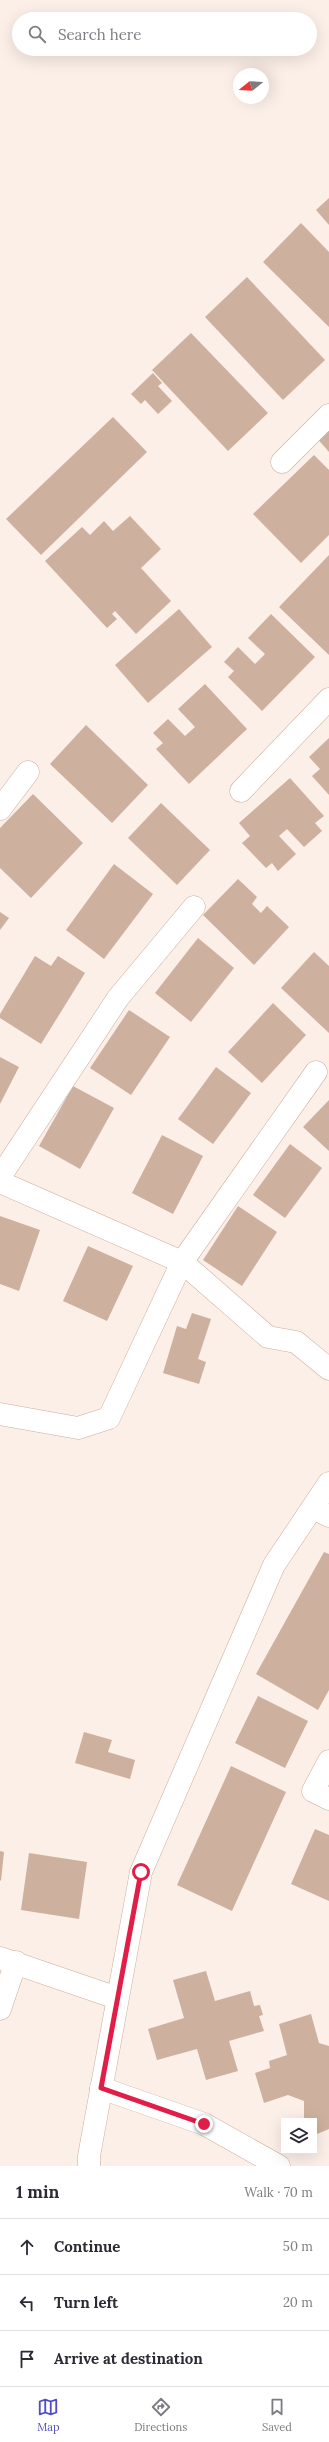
<!DOCTYPE html>
<meta charset="utf-8">
<style>
:root{--surface:#fff;--page:#f2f2f3;--text:#2b2b33;--muted:#7c7c81;--line:#e1e1e2;--accent:#504dc4}
body{margin:0;font-family:Lora,serif;background:var(--page);color:var(--text)}
.controls{position:absolute;right:12px;bottom:12px;display:grid;overflow:hidden;border-radius:0px;box-shadow:0 4px 16px #0002}
.controls button{width:36px;height:36px;display:grid;place-items:center;padding:0;border:0;border-bottom:1px solid var(--line);background:var(--surface);color:var(--text);font:20px sans-serif}
.compass{position:absolute;left:233px;top:68px;width:36px;height:36px;border-radius:50%;background:var(--surface);box-shadow:0 4px 16px #0002;rotate:252deg}
.stop{position:absolute;width:12px;height:12px;margin:-9px;border:3px solid #e11d48;border-radius:50%;background:#fff}
.stop.end{background:#e11d48;border-color:#fff;box-shadow:0 1px 4px #0008}
.list{margin:0;padding:0;list-style:none}
h2{display:flex;justify-content:space-between;align-items:center;height:52px;margin:0;padding:0 16px;font-size:17px}
h2 small{font-size:13px;font-weight:400;color:var(--muted)}
.list li{display:grid;grid-template-columns:26px 1fr auto;gap:12px;align-items:center;box-sizing:border-box;height:56px;padding:0 16px;border-top:1px solid var(--line)}
.list b{display:block;font-size:15px;white-space:nowrap}
.list em{font-size:13px;font-style:normal;color:var(--muted)}
.icon{flex:none;width:22px;height:22px;fill:none;stroke:currentColor;stroke-width:2;stroke-linecap:round;stroke-linejoin:round}
.map{position:relative;flex:none;width:329px;height:2166px;overflow:hidden}
.search{position:absolute;background:var(--surface);box-shadow:0 4px 16px #0002;left:12px;right:12px;top:12px;height:44px;display:flex;align-items:center;gap:10px;box-sizing:border-box;padding:0 14px;border-radius:22px;color:var(--muted);font-size:15px}
.sheet{height:220px;background:var(--surface)}
nav{display:flex;justify-content:space-around;align-items:center;box-sizing:border-box;height:56px;border-top:1px solid var(--line);background:var(--surface);font-size:11px;color:var(--muted)}
nav a{display:grid;justify-items:center;gap:2px}
nav .on{color:var(--accent)}
.map>svg:first-child{display:block}
</style>
<div class="map">
<svg width="329" height="2166" viewBox="0 0 329 2166">
<rect width="100%" height="100%" fill="#fcefe8"/>
<!-- building -->
<g fill="#cdb09e">
<polygon points="329,198 329,225 316,210"/>
<polygon points="301,223 329,252 329,327 263,262"/>
<polygon points="247,277 325,360 283,400 205,317"/>
<polygon points="191,333 268,413 228,451 152,370"/>
<polygon points="153,373 162,383 158,386 172,401 158,414 145,400 141,404 131,394"/>
<polygon points="113,417 147,452 41,555 6,519"/>
<polygon points="329,424 329,452 315,436"/>
<polygon points="314,455 329,470 329,535 301,563 253,514"/>
<polygon points="130,516 161,549 141,568 171,601 136,634 115,611 112,614 117,619 107,628 45,561 82,527 90,535 104,521 113,531"/>
<polygon points="329,555 329,655 279,607"/>
<polygon points="179,609 212,647 148,703 115,665"/>
<polygon points="271,614 315,657 262,711 228,677 234,671 224,662 238,647 255,664 265,654 248,638"/>
<polygon points="205,684 247,729 189,784 156,749 163,743 153,733 168,719 185,736 195,727 178,709"/>
<polygon points="86,725 148,785 112,823 50,764"/>
<polygon points="329,738 329,795 312,776 320,769 309,757"/>
<polygon points="290,778 324,816 315,823 322,831 304,847 287,829 279,836 296,854 278,871 272,863 266,868 242,843 250,836 239,823"/>
<polygon points="33,794 83,843 31,898 0,868 0,828"/>
<polygon points="161,803 210,850 177,885 128,838"/>
<polygon points="114,864 153,894 104,959 66,930"/>
<polygon points="238,879 257,897 252,904 261,913 267,906 289,927 254,965 203,915"/>
<polygon points="0,912 9,918 0,930"/>
<polygon points="198,938 234,968 191,1022 155,993"/>
<polygon points="314,952 329,966 329,1033 281,988"/>
<polygon points="35,956 51,966 58,956 85,973 41,1044 0,1018 0,1014"/>
<polygon points="273,1003 306,1035 262,1083 228,1052"/>
<polygon points="129,1010 170,1037 131,1095 90,1068"/>
<polygon points="0,1057 19,1067 0,1104"/>
<polygon points="216,1067 251,1093 213,1144 178,1119"/>
<polygon points="73,1086 114,1108 80,1169 39,1146"/>
<polygon points="329,1100 329,1151 303,1127"/>
<polygon points="162,1135 203,1156 173,1214 132,1193"/>
<polygon points="290,1144 322,1168 285,1218 253,1195"/>
<polygon points="238,1206 277,1232 242,1286 203,1260"/>
<polygon points="0,1216 40,1230 19,1291 0,1284"/>
<polygon points="88,1246 133,1266 107,1321 63,1301"/>
<polygon points="192,1313 211,1319 198,1359 206,1362 199,1384 163,1373 177,1326 186,1329"/>
<polygon points="324,1552 329,1554 329,1690 318,1710 256,1674"/>
<polygon points="258,1696 308,1721 285,1768 235,1743"/>
<polygon points="84,1732 112,1740 108,1752 135,1760 130,1779 75,1763"/>
<polygon points="231,1766 286,1792 232,1911 177,1885"/>
<polygon points="315,1829 329,1835 329,1901 291,1884"/>
<polygon points="0,1851 4,1852 1,1881 0,1880"/>
<polygon points="29,1853 87,1862 79,1919 21,1910"/>
<polygon points="206,1971 215,2001 250,1991 254,2006 260,2005 263,2015 259,2016 264,2031 229,2041 238,2071 206,2080 197,2049 157,2060 148,2029 184,2018 173,1980"/>
<polygon points="311,2014 319,2043 329,2046 329,2129 317,2134 314,2121 304,2121 304,2101 288,2095 264,2103 255,2073 270,2068 269,2061 287,2055 279,2024"/>
</g>
<g fill="none" stroke-linecap="round" stroke-linejoin="round">
<defs>
<g id="minor">
<polyline points="282,462 329,415"/>
<polyline points="241,791 329,699"/>
<polyline points="0,809 28,772"/>
<polyline points="0,1177 118,998 194,907"/>
<polyline points="0,1182 182,1262 268,1337 296,1342 329,1369"/>
<polyline points="0,1414 78,1428 109,1418 182,1262 316,1072"/>
<polyline points="313,1508 329,1516"/>
<polyline points="329,1761 313,1791 329,1799"/>
<polyline points="0,1958 117,1998"/>
<polyline points="0,2009 16,1962"/>
<polyline points="101,2088 204,2124 279,2166"/>
</g>
<polyline id="tertiary" points="89,2166 89,2156 141,1872 274,1565 329,1483"/>
</defs>
<!-- minor casing -->
<use href="#minor" stroke="#cbae9d" stroke-width="23"/>
<!-- tertiary casing -->
<use href="#tertiary" stroke="#cbae9d" stroke-width="23"/>
<!-- minor -->
<use href="#minor" stroke="#fff" stroke-width="22"/>
<!-- tertiary -->
<use href="#tertiary" stroke="#fff" stroke-width="22"/>
</g>
<g fill="none" stroke-linecap="round" stroke-linejoin="round">
<!-- route -->
<polyline stroke="#e11d48" stroke-width="5" points="141,1872 101,2088 204,2124"/>
</g>
</svg>
<div class="controls">
<button><svg class="icon" aria-label="layers" viewBox="0 0 24 24"><path d="M12 4l9 5-9 5-9-5zM3 14l9 5 9-5"/></svg></button>
</div>
<svg class="compass" viewBox="-18 -18 36 36"><path d="M0-13l5 13h-10z" fill="#e53935"/><path d="M0 13l5-13h-10z" fill="#7c7c81"/></svg>
<div class="stop" style="left:141px;top:1872px"></div>
<div class="stop end" style="left:204px;top:2124px"></div>
<div class="search"><svg class="icon" aria-label="search" viewBox="0 0 24 24"><circle cx="10" cy="10" r="6"/><path d="M15 15l6 6"/></svg>Search here</div>
</div>
<section class="sheet">
<h2>1 min<small>Walk · 70 m</small></h2>
<ul class="list">
<li><svg class="icon" aria-label="ahead" viewBox="0 0 24 24"><path d="M12 20V5M6 11l6-6 6 6"/></svg><div><b>Continue</b></div><em>50 m</em></li>
<li><svg class="icon" aria-label="left" viewBox="0 0 24 24"><path d="M17 20v-9H6M10 6l-5 5 5 5"/></svg><div><b>Turn left</b></div><em>20 m</em></li>
<li><svg class="icon" aria-label="arrive" viewBox="0 0 24 24"><path d="M6 21V4h12l-3 4 3 4H6"/></svg><div><b>Arrive at destination</b></div></li>
</ul>
</section>
<nav>
<a class="on"><svg class="icon" aria-label="map" viewBox="0 0 24 24"><path d="M3 6l6-2 6 2 6-2v14l-6 2-6-2-6 2zM9 4v14M15 6v14"/></svg>Map</a>
<a><svg class="icon" aria-label="directions" viewBox="0 0 24 24"><path d="M12 3l9 9-9 9-9-9zM9 14v-3h6M13 9l2 2-2 2"/></svg>Directions</a>
<a><svg class="icon" aria-label="saved" viewBox="0 0 24 24"><path d="M7 4h10v16l-5-4-5 4z"/></svg>Saved</a>
</nav>
